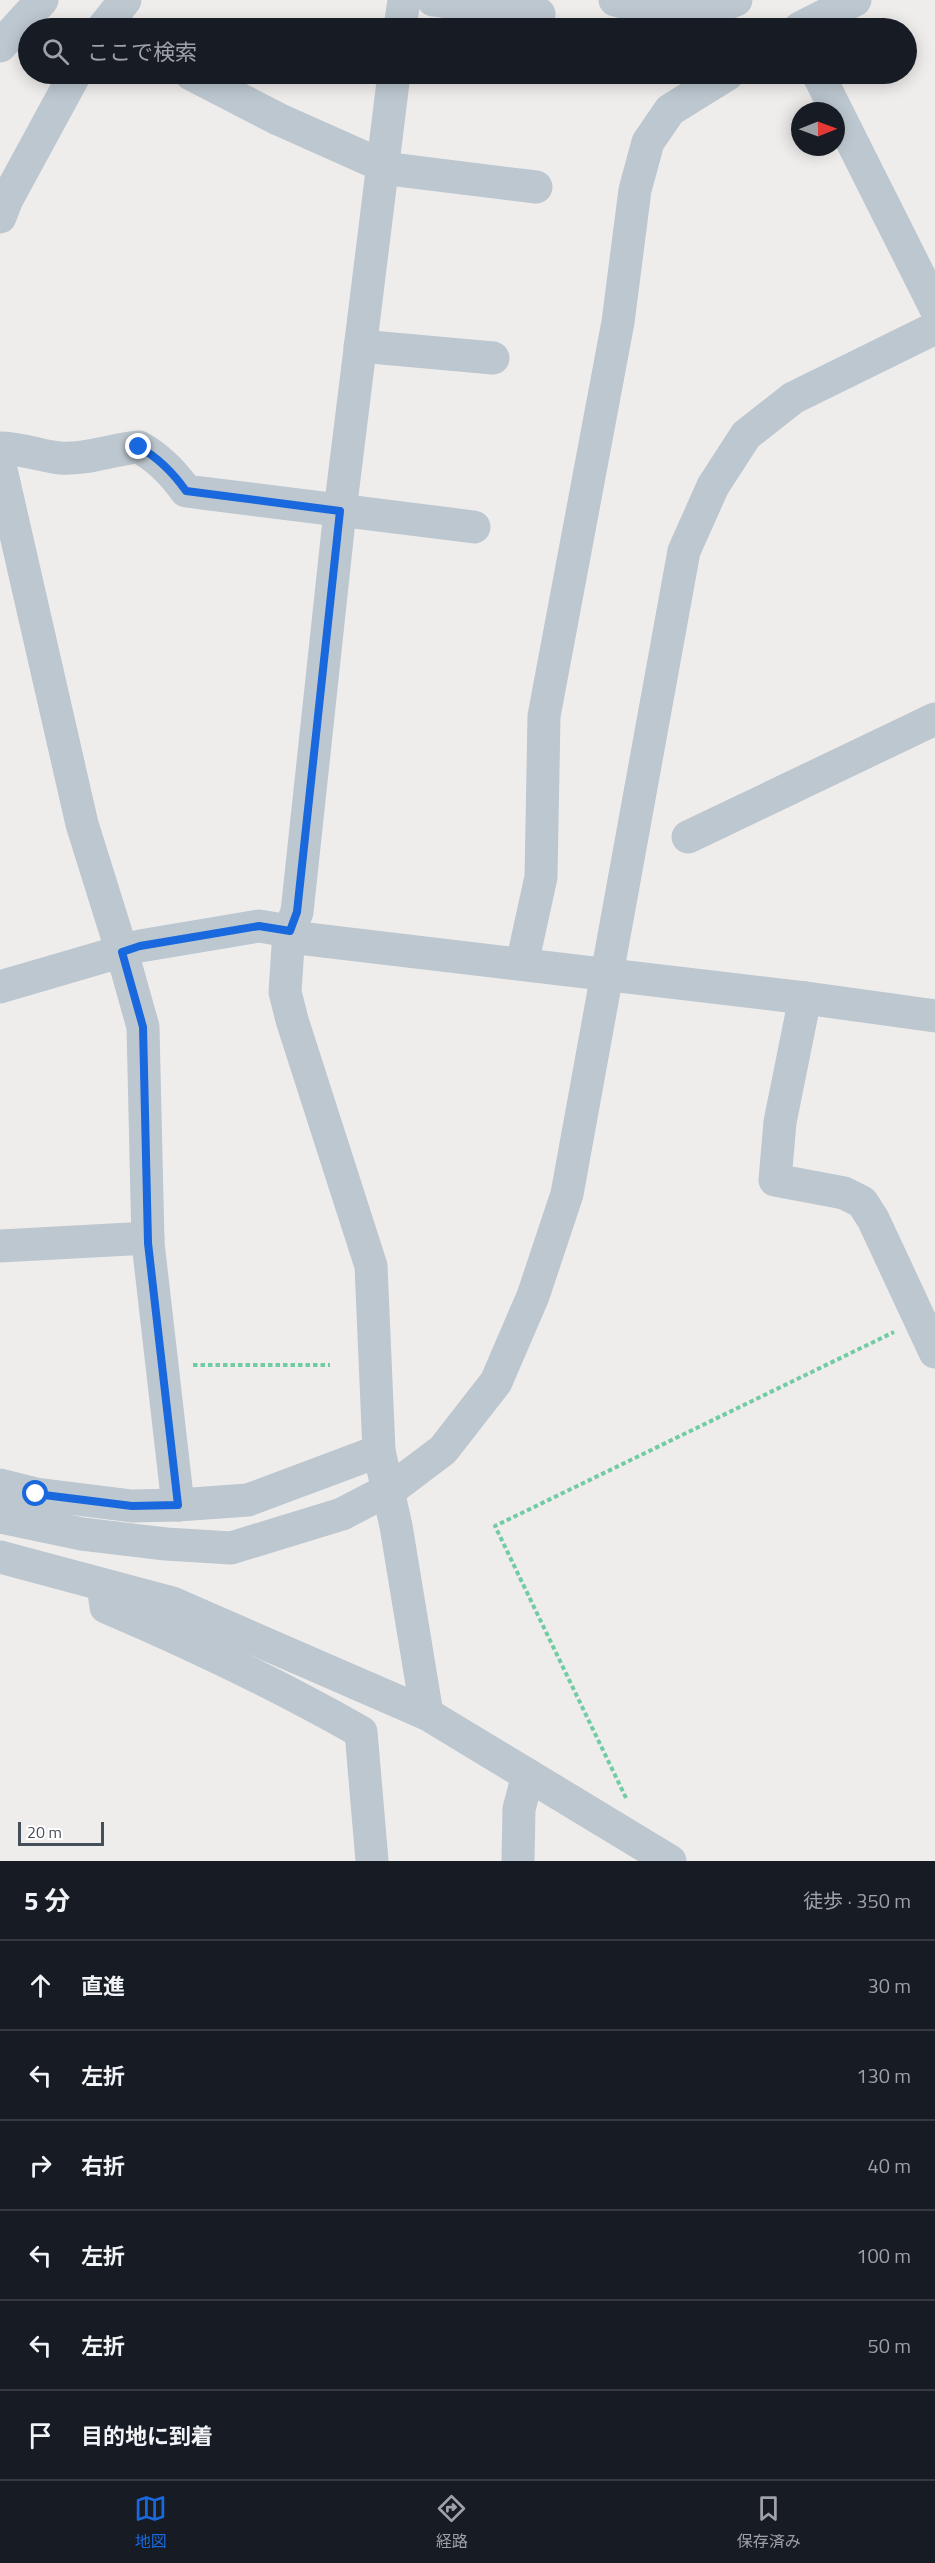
<!DOCTYPE html>
<html lang="ja">
<meta charset="utf-8">
<style>
:root{--surface:#171b24;--page:#20242c;--text:#f1f3f6;--muted:#9ea1a6;--line:#363941;--accent:#1968dd}
body{margin:0;font-family:"Titillium Web","Noto Sans JP",sans-serif;background:var(--page);color:var(--text)}
.compass{position:absolute;left:791px;top:102px;width:54px;height:54px;border-radius:50%;background:var(--surface);box-shadow:0 3px 15px #0003;rotate:89deg}
.scale{position:absolute;left:18px;bottom:15px;width:86px;box-sizing:border-box;padding-left:6px;border:3px solid #454f5a;border-top:0;font-size:16px;line-height:21px;white-space:nowrap;color:#454f5a;-webkit-text-stroke:4px #fff;paint-order:stroke}
.stop{position:absolute;width:18px;height:18px;margin:-14px;border:4px solid #1968dd;border-radius:50%;background:#fff}
.stop.end{background:#1968dd;border-color:#fff;box-shadow:0 2px 6px #0008}
.list{margin:0;padding:0;list-style:none}
h2{display:flex;justify-content:space-between;align-items:center;height:78px;margin:0;padding:0 24px;font-size:26px}
h2 small{font-size:20px;font-weight:400;color:var(--muted)}
.list li{display:grid;grid-template-columns:39px 1fr auto;gap:18px;align-items:center;box-sizing:border-box;height:90px;padding:0 24px;border-top:2px solid var(--line)}
.list b{display:block;font-size:22px;white-space:nowrap}
.list em{font-size:20px;font-style:normal;color:var(--muted)}
.icon{flex:none;width:33px;height:33px;fill:none;stroke:currentColor;stroke-width:2;stroke-linecap:round;stroke-linejoin:round}
.map{position:relative;flex:none;width:935px;height:1861px;overflow:hidden}
.search{position:absolute;background:var(--surface);box-shadow:0 3px 15px #0003;left:18px;right:18px;top:18px;height:66px;display:flex;align-items:center;gap:15px;box-sizing:border-box;padding:0 21px;border-radius:33px;color:var(--muted);font-size:22px}
.sheet{height:618px;background:var(--surface)}
nav{display:flex;justify-content:space-around;align-items:center;box-sizing:border-box;height:84px;border-top:2px solid var(--line);background:var(--surface);font-size:16px;color:var(--muted)}
nav a{display:grid;justify-items:center;gap:3px}
nav .on{color:var(--accent)}
.map>svg:first-child{display:block}
</style>
<div class="map">
<svg width="935" height="1861" viewBox="0 0 935 1861">
<rect width="100%" height="100%" fill="#efedec"/>
<g fill="none" stroke-linecap="round" stroke-linejoin="round">
<!-- path -->
<g stroke="#72cca3" stroke-width="4" stroke-dasharray="4.5 3" stroke-linecap="butt">
<polyline points="193,1365 330,1365"/>
<polyline points="626,1798 495,1526 894,1332"/>
</g>
<!-- minor -->
<g stroke="#bdc7cf" stroke-width="33">
<polyline points="433,0 539,14"/>
<polyline points="615,0 656,10 726,4 736,0"/>
<polyline points="103,28 125,0"/>
<polyline points="400,28 404,0"/>
<polyline points="800,28 855,0"/>
<polyline points="0,46 42,0"/>
<polyline points="191,74 278,119 370,160 383,162"/>
<polyline points="394,74 340,511 297,912 289,931 285,992 292,1020 371,1266 379,1451 396,1526 427,1714"/>
<polyline points="818,74 935,307"/>
<polyline points="382,168 536,187"/>
<polyline points="0,217 7,199 75,74"/>
<polyline points="360,346 493,358"/>
<path d="M 0,448 C 21,448 40,456 60,458 C 87,460 112,449 139,447 C 157,457 174,474 186,491 L 474,527"/>
<polyline points="0,465 82,824 122,952 143,1027 148,1243 178,1505"/>
<polyline points="688,837 935,719"/>
<polyline points="290,937 805,998 935,1016"/>
<polyline points="522,964 541,877 544,716 618,322 635,190 648,142 670,110 728,74"/>
<polyline points="0,987 140,946 259,926 289,931"/>
<polyline points="805,998 780,1122 775,1180 844,1193 862,1202 873,1219 935,1352"/>
<polyline points="0,1246 148,1238"/>
<polyline points="0,1485 36,1494 132,1506 178,1505 248,1500 379,1451"/>
<polyline points="0,1517 82,1534 166,1544 231,1548 342,1514 394,1487 443,1450 496,1382 533,1296 567,1194 684,551 713,486 746,435 793,398 935,328"/>
<polyline points="0,1557 172,1603 427,1714 670,1861"/>
<path d="M 103,1585 L 106,1607 C 193,1644 278,1685 361,1732 L 372,1861"/>
<polyline points="518,1861 519,1809 528,1775"/>
</g>
</g>
<g fill="none" stroke-linecap="round" stroke-linejoin="round">
<!-- route -->
<path stroke="#1968dd" stroke-width="8" d="M 36,1494 L 132,1506 L 178,1505 L 148,1243 L 143,1027 L 122,952 L 140,946 L 259,926 L 290,931 L 297,912 L 340,511 L 186,491 C 174,474 157,457 139,447"/>
</g>
</svg>
<svg class="compass" viewBox="-18 -18 36 36"><path d="M0-13l5 13h-10z" fill="#e53935"/><path d="M0 13l5-13h-10z" fill="#9ea1a6"/></svg>
<div class="scale">20 m</div>
<div class="stop" style="left:36px;top:1494px"></div>
<div class="stop end" style="left:139px;top:447px"></div>
<div class="search"><svg class="icon" aria-label="search" viewBox="0 0 24 24"><circle cx="10" cy="10" r="6"/><path d="M15 15l6 6"/></svg>ここで検索</div>
</div>
<section class="sheet">
<h2>5 分<small>徒歩 · 350 m</small></h2>
<ul class="list">
<li><svg class="icon" aria-label="ahead" viewBox="0 0 24 24"><path d="M12 20V5M6 11l6-6 6 6"/></svg><div><b>直進</b></div><em>30 m</em></li>
<li><svg class="icon" aria-label="left" viewBox="0 0 24 24"><path d="M17 20v-9H6M10 6l-5 5 5 5"/></svg><div><b>左折</b></div><em>130 m</em></li>
<li><svg class="icon" aria-label="right" viewBox="0 0 24 24"><path d="M7 20v-9h11M14 6l5 5-5 5"/></svg><div><b>右折</b></div><em>40 m</em></li>
<li><svg class="icon" aria-label="left" viewBox="0 0 24 24"><path d="M17 20v-9H6M10 6l-5 5 5 5"/></svg><div><b>左折</b></div><em>100 m</em></li>
<li><svg class="icon" aria-label="left" viewBox="0 0 24 24"><path d="M17 20v-9H6M10 6l-5 5 5 5"/></svg><div><b>左折</b></div><em>50 m</em></li>
<li><svg class="icon" aria-label="arrive" viewBox="0 0 24 24"><path d="M6 21V4h12l-3 4 3 4H6"/></svg><div><b>目的地に到着</b></div></li>
</ul>
</section>
<nav>
<a class="on"><svg class="icon" aria-label="map" viewBox="0 0 24 24"><path d="M3 6l6-2 6 2 6-2v14l-6 2-6-2-6 2zM9 4v14M15 6v14"/></svg>地図</a>
<a><svg class="icon" aria-label="directions" viewBox="0 0 24 24"><path d="M12 3l9 9-9 9-9-9zM9 14v-3h6M13 9l2 2-2 2"/></svg>経路</a>
<a><svg class="icon" aria-label="saved" viewBox="0 0 24 24"><path d="M7 4h10v16l-5-4-5 4z"/></svg>保存済み</a>
</nav>
